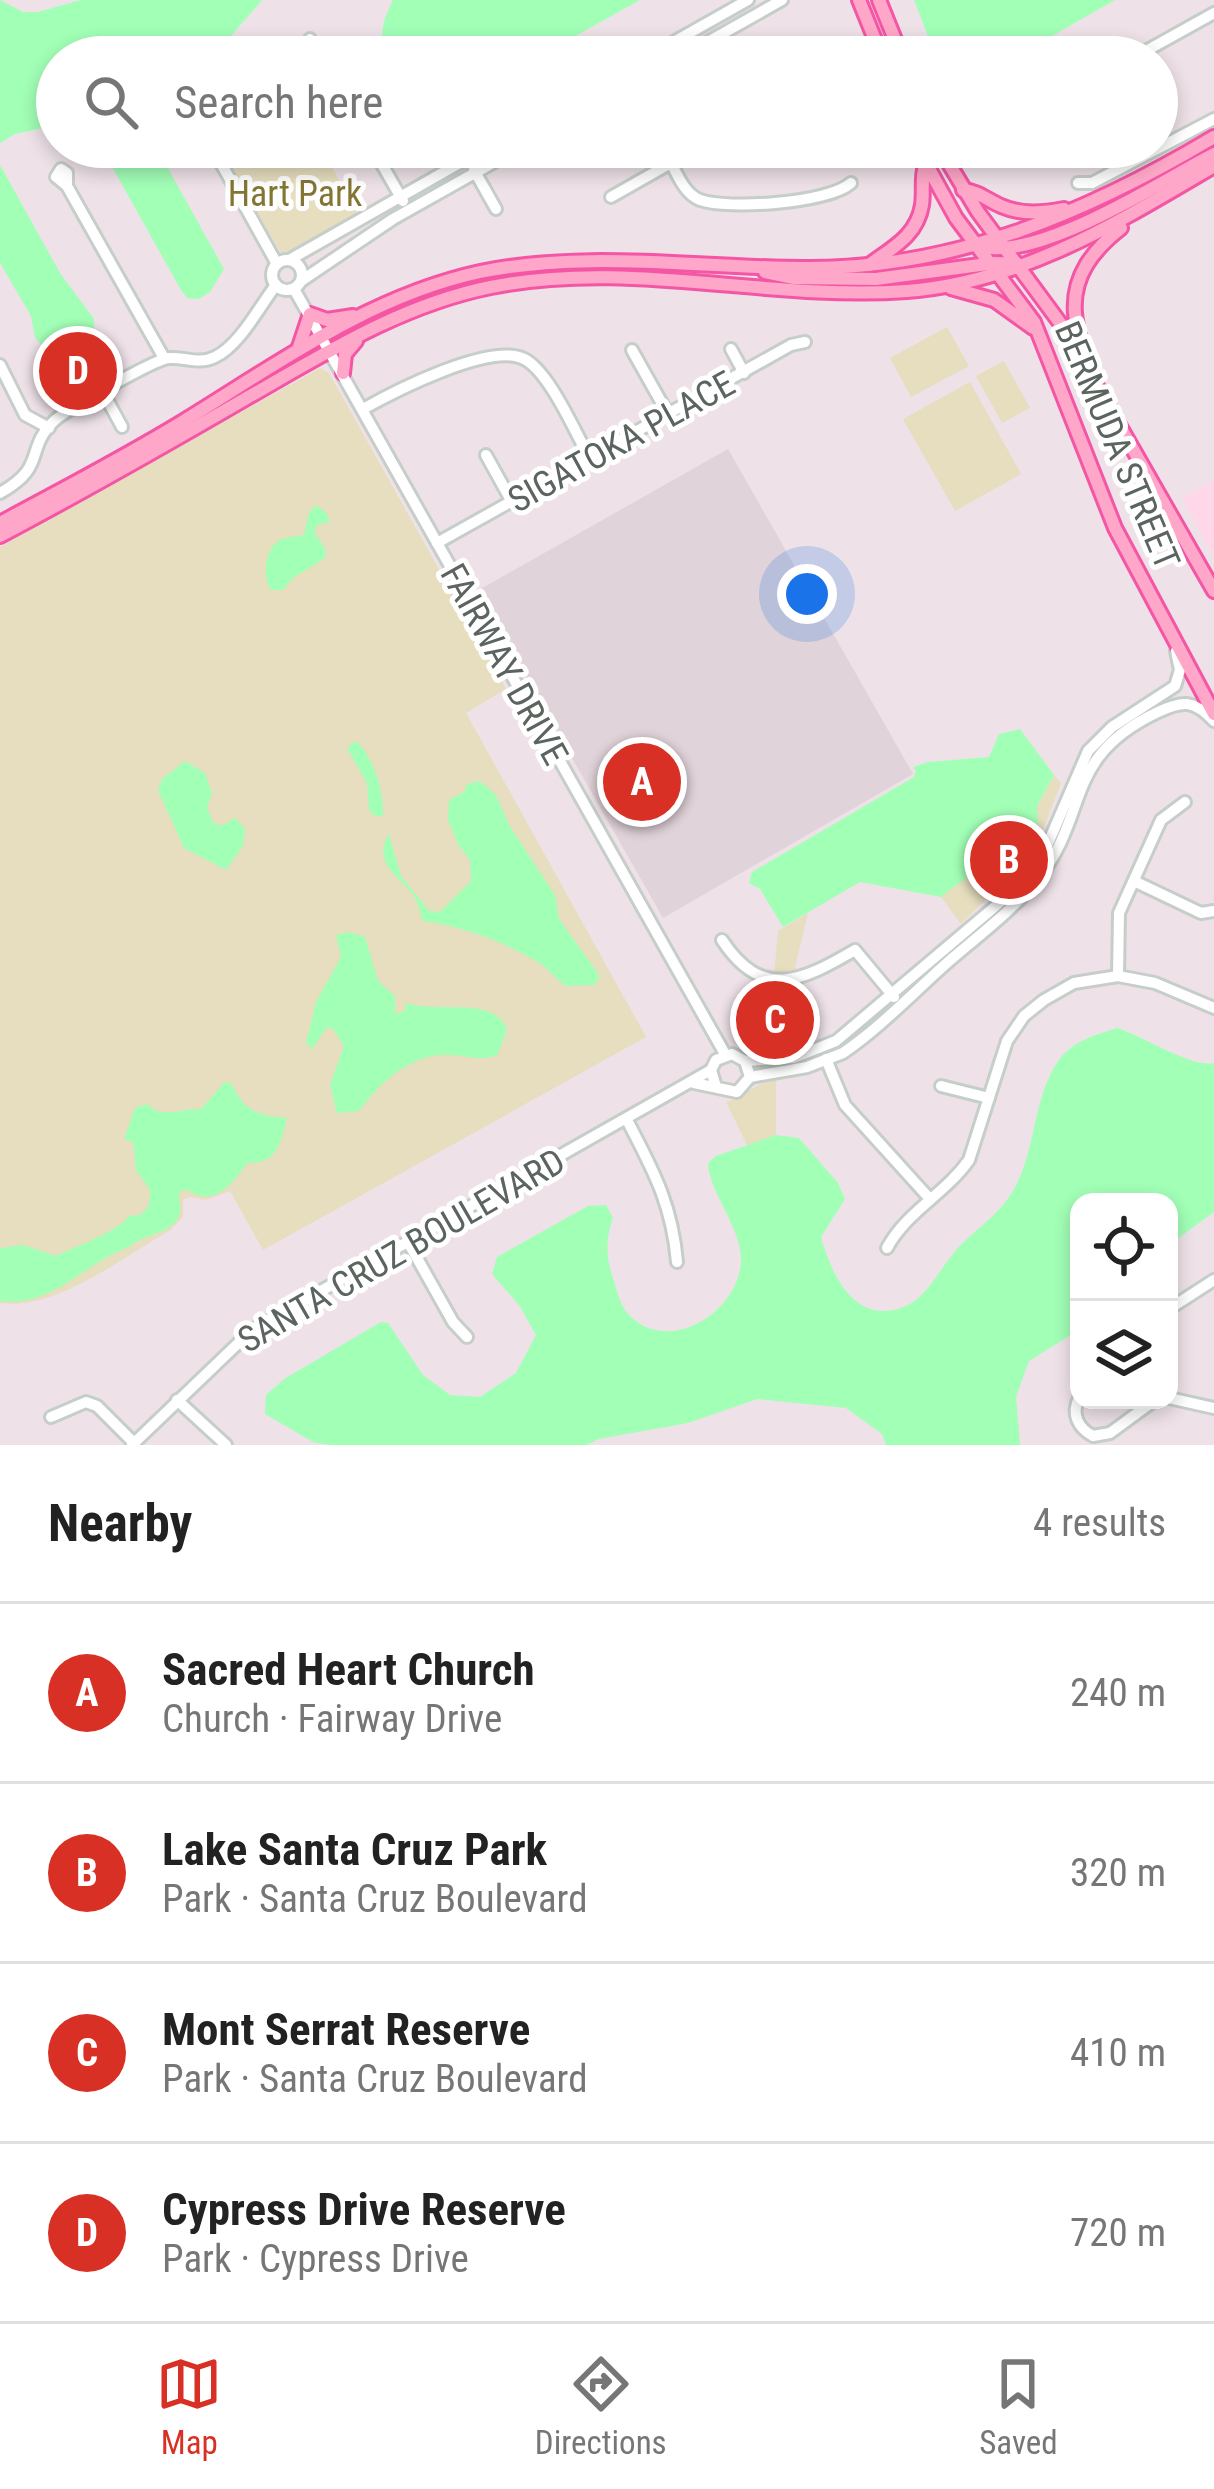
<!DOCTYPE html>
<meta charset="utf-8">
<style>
:root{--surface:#fff;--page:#f6f6f6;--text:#222;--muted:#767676;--line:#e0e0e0;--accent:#d93025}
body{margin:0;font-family:"Roboto Condensed",sans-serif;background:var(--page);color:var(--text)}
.controls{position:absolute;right:36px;bottom:36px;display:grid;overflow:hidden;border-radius:24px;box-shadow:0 6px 18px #0003}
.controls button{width:108px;height:108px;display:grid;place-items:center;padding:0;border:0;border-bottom:3px solid var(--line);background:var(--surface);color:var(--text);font:60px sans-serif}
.you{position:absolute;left:807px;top:594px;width:42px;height:42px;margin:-30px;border:9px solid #fff;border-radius:50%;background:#1a73e8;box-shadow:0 0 0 18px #1a73e833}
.badge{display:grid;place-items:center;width:78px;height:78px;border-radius:50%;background:var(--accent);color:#fff;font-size:39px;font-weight:700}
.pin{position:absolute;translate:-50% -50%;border:6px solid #fff;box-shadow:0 3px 12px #0006}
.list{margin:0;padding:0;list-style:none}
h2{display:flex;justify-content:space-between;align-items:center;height:156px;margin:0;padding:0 48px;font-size:51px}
h2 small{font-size:39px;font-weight:400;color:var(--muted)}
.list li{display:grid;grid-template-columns:78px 1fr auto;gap:36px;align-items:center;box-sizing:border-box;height:180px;padding:0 48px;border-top:3px solid var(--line)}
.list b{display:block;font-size:45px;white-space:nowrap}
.list p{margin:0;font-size:39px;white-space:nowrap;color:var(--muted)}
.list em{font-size:39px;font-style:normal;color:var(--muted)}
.icon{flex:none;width:66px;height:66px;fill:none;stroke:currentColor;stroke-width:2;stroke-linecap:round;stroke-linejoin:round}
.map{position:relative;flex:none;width:1214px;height:1445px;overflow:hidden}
.search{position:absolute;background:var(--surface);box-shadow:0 6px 18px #0003;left:36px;right:36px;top:36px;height:132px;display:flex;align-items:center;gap:30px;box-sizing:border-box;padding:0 42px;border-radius:66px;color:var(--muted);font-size:45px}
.sheet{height:876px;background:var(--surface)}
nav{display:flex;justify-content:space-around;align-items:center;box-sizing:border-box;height:168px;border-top:3px solid var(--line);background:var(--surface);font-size:33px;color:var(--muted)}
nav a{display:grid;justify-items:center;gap:6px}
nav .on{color:var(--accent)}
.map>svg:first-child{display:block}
</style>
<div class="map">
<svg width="1214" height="1445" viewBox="0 0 1214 1445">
<rect width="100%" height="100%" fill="#eee2e8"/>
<!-- commercial -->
<polygon fill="#fed7e9" points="1214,480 1214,557 1182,498"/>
<!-- education -->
<polygon fill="#e0d3d9" points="728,449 913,774 663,918 477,591"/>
<!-- green -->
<g fill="#e6debe">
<polygon points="218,147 321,147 357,213 289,253 281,253"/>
<polygon points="947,327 969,366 911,397 890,358"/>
<polygon points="79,354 102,385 67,405 62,357"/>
<polygon points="1004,361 1030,408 1002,423 976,376"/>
<path d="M 320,368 L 329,373 L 506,689 L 466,713 L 646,1037 L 263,1250 L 230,1191 L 206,1200 L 190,1197 L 183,1200 L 183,1217 L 169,1231 C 121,1258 56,1311 0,1303 L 0,547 Z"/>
<polygon points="970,382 1021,474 955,511 903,419"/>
<polygon points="1054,775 1061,783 1036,849 961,924 941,897 973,871 1016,846"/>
<polygon points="808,913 795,967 803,975 774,975 778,931"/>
<polygon points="769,987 791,989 779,1053 760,1052"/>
<path d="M 776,1080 L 776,1135 L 747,1145 L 726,1102 C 746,1096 755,1083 776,1080 Z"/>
</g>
<!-- water -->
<g fill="#a2ffb6">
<polygon points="0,0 23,12 38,12 81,0 262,0 231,36 207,57 57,57 57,125 15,134 0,143"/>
<path d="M 393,0 L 640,0 L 538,57 L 389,57 C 377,37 383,20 393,0 Z"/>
<polygon points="914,0 1115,0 1015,57 936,57"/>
<polygon points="101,147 156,147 224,269 210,292 199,299 187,298 181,290"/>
<polygon points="0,165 60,273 94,319 94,337 79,354 55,357 35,338 31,316 0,263"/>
<path d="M 317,505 L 328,515 L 329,522 L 317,525 L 314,532 L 326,550 L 324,559 L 293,578 L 283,590 L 271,590 C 263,578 264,554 276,543 C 282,536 296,537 304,535 L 309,512 Z"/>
<path d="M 1020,729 L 1054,775 L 1037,806 L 1038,825 C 1009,854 973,871 941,897 L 860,882 L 783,927 L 760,889 L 749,883 L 752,872 L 914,777 L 916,771 L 913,767 L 928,762 L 989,757 L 999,734 Z"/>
<path d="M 356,741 C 374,757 384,792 383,816 L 375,816 L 369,810 L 367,783 L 347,748 Z"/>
<polygon points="185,761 205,773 212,793 207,808 213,822 221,826 235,818 245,829 243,846 226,870 184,848 158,790 162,779"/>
<path d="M 480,781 L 496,795 L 509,825 L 555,895 L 559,919 L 597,972 L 599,979 L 594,985 L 566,986 C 555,979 548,967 536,961 C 502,941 461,926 423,921 C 419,912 419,902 412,893 C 396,874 372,861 389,834 L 401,876 L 429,911 L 440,912 L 471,881 L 470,860 L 458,844 L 448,820 L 449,800 L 464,792 L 467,784 Z"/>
<path d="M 349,932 L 365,937 L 378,981 L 395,996 L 395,1014 L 405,1011 L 406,1003 C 438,1014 493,995 507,1029 L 498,1054 C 483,1062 468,1056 451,1055 C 411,1052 380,1083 359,1111 L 337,1113 L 330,1085 L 344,1046 L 334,1030 L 327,1027 L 312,1049 L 306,1043 L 316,1002 L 341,957 L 336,935 Z"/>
<path d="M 1117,1028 C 1143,1036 1191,1068 1214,1063 L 1214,1212 L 1169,1245 L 1169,1202 L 1079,1202 L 1079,1330 L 1029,1361 L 1016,1397 L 1020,1445 L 886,1445 L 882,1434 L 846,1408 L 757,1399 L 688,1423 L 599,1439 L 586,1445 L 331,1445 L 313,1442 L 265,1414 L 266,1395 L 284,1379 L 381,1322 L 388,1323 L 423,1375 L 450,1395 L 480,1397 L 516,1373 L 536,1335 L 519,1305 L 492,1274 L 497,1257 L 588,1206 L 606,1205 L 613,1218 C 605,1239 606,1260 614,1281 C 617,1292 621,1307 629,1315 C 670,1357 741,1310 741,1259 C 741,1227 709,1192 708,1163 L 716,1156 L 776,1135 L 799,1138 L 838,1183 L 845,1199 L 821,1237 C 832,1277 857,1329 908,1305 C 926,1297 943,1265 956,1250 C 972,1232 996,1217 1009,1197 C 1036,1158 1031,1106 1055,1066 C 1069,1042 1092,1036 1117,1028 Z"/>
<path d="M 225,1082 L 232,1084 C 243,1111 259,1116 287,1118 C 281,1142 278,1164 247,1163 C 236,1179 220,1202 197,1195 C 181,1189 197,1188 179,1192 C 178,1199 181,1205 180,1212 C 177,1234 141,1234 129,1247 C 84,1263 52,1308 0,1301 L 0,1248 L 23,1245 L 56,1256 C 76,1246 118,1232 129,1216 L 140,1215 L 149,1206 L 150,1190 L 136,1170 L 133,1142 L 124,1139 L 135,1108 L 147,1104 C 163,1120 181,1108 201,1109 Z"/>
</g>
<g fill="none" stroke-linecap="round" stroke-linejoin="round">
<defs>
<g id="minor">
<polyline points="310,39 320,57"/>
<polyline points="647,57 748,0"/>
<polyline points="681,57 782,0"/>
<polyline points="1135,57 1214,13"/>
<polyline points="212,147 277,264"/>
<polyline points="372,147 403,201"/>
<path d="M 671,163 C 678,176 685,194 700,200 C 728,210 829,203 851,183"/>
<polyline points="474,170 496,209"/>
<polyline points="1078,183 1092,183 1214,119"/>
<polyline points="67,186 56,177 61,169 67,173 67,186 164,358"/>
<polyline points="611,197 699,147"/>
<circle cx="287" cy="275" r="15"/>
<polyline points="289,260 488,147"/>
<polyline points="301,281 393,219 521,147"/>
<polyline points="294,289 725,1054"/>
<polyline points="731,349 744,373"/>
<polyline points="632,350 669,416"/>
<polyline points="0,365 25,415 49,428"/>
<polyline points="103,392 122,427"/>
<path d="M 363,409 C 395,391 487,344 522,358 C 548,368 576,434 590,459"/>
<polyline points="486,455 512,502"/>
<path d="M 0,493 C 48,466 24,450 54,421 C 66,410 155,359 169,358 C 186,357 198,365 215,357 C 240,345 259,307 276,285"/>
<polyline points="437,543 791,345 805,342"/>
<polyline points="1136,882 1201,913 1214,911"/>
<path d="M 722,940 C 762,1001 802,981 855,950 L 894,997"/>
<polyline points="1118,976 1119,913 1161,820 1185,802"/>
<polyline points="826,1059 845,1105 930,1199"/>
<polyline points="745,1061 793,1058 836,1041 1011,893 1040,862 1088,751 1112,727 1175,686 1180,670 1176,651"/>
<path d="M 750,1077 L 807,1067 L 843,1053 C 881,1027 914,992 948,962 C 978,936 1012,911 1037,880 C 1091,814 1061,758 1158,712 C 1183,700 1194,700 1214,721"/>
<polyline points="694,1083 737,1092 750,1077 745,1061 732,1054 716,1060 711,1070 716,1087"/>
<polyline points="941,1086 989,1098"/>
<path d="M 627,1120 C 653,1170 672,1204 677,1262"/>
<polyline points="408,1242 453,1322 467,1337"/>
<path d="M 887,1248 C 907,1211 945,1194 969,1160 L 1007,1041 L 1024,1016 L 1044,1000 L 1074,983 L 1118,976 L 1155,983 L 1214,1008"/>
<polyline points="1169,1309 1214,1280"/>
<path d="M 1079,1398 C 1071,1414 1078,1428 1093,1436 L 1110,1433 L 1155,1400"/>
<polyline points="1169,1398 1214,1408"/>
<polyline points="177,1400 226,1445"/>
<polyline points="51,1417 86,1402 97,1406 134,1443"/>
<polyline points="132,1445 252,1330 711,1070"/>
</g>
<g id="major">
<polyline points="859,0 882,57"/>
<polyline points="879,0 902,57"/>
<polyline points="917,147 956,218 1034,322 1115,528 1214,714"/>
<polyline points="939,147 978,212 1063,327 1214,591"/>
<path d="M 963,190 C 978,191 987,200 1001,206 C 1022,215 1043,213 1064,209"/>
<path d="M 978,246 C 1037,263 1160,182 1214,154"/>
<path d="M 869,265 C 892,248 917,236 922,205 C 924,191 921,179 925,165"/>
<polyline points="765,272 794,278 876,279 995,263 1018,264"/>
<polyline points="951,288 994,300 1033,328"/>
<polyline points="298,350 310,314 327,320 353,316"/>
<path d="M 1082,353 C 1081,339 1076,327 1075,313 C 1072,276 1093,250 1121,228"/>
<polyline points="343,373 345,354 356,341"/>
<path d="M 0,523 C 61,490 123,458 182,422 C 277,364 369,296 480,272 C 588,250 697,268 805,268 C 955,269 1088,212 1214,137"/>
<path d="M 0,536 C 83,492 164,446 245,399 C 324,354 401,305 491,287 C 629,259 768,301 907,291 C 1023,282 1117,223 1214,166"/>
</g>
</defs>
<!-- minor casing -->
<use href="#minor" stroke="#c6cec9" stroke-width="16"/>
<!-- major casing -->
<use href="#major" stroke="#f455a4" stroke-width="18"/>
<!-- minor -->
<use href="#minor" stroke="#fff" stroke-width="10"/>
<!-- major -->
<use href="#major" stroke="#ffa7c8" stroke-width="12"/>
</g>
<g text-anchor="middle" stroke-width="10" stroke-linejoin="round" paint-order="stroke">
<!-- park labels -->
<g font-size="36" fill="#847632" stroke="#fff">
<text x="295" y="206">Hart Park</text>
</g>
<!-- street labels -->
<g font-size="36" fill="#5b645e" stroke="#fff">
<text transform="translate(621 441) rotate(-29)" y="13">SIGATOKA PLACE</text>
<text transform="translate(1118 445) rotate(67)" y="13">BERMUDA STREET</text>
<text transform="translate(505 664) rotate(61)" y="13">FAIRWAY DRIVE</text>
<text transform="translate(401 1250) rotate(-30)" y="13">SANTA CRUZ BOULEVARD</text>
</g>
</g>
</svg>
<div class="controls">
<button><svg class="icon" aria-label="locate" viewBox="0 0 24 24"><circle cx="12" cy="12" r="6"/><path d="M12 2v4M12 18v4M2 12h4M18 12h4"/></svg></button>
<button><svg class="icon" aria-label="layers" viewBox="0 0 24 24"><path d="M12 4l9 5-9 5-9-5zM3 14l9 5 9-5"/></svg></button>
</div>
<div class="you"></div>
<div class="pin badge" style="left:642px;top:782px">A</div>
<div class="pin badge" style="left:1009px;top:860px">B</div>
<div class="pin badge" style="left:775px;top:1020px">C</div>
<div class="pin badge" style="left:78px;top:371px">D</div>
<div class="search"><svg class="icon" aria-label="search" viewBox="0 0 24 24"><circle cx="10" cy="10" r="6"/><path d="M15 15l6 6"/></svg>Search here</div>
</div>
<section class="sheet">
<h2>Nearby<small>4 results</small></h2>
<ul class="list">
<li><span class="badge">A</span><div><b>Sacred Heart Church</b><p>Church · Fairway Drive</p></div><em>240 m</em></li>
<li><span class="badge">B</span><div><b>Lake Santa Cruz Park</b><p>Park · Santa Cruz Boulevard</p></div><em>320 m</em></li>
<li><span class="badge">C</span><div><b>Mont Serrat Reserve</b><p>Park · Santa Cruz Boulevard</p></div><em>410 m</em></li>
<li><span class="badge">D</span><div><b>Cypress Drive Reserve</b><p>Park · Cypress Drive</p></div><em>720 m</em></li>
</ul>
</section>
<nav>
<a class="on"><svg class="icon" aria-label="map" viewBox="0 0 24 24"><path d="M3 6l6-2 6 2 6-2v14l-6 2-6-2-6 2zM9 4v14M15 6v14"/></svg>Map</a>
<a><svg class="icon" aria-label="directions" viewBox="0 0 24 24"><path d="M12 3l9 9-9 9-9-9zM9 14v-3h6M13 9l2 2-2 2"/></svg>Directions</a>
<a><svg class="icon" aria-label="saved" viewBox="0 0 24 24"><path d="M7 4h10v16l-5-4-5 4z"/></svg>Saved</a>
</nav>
